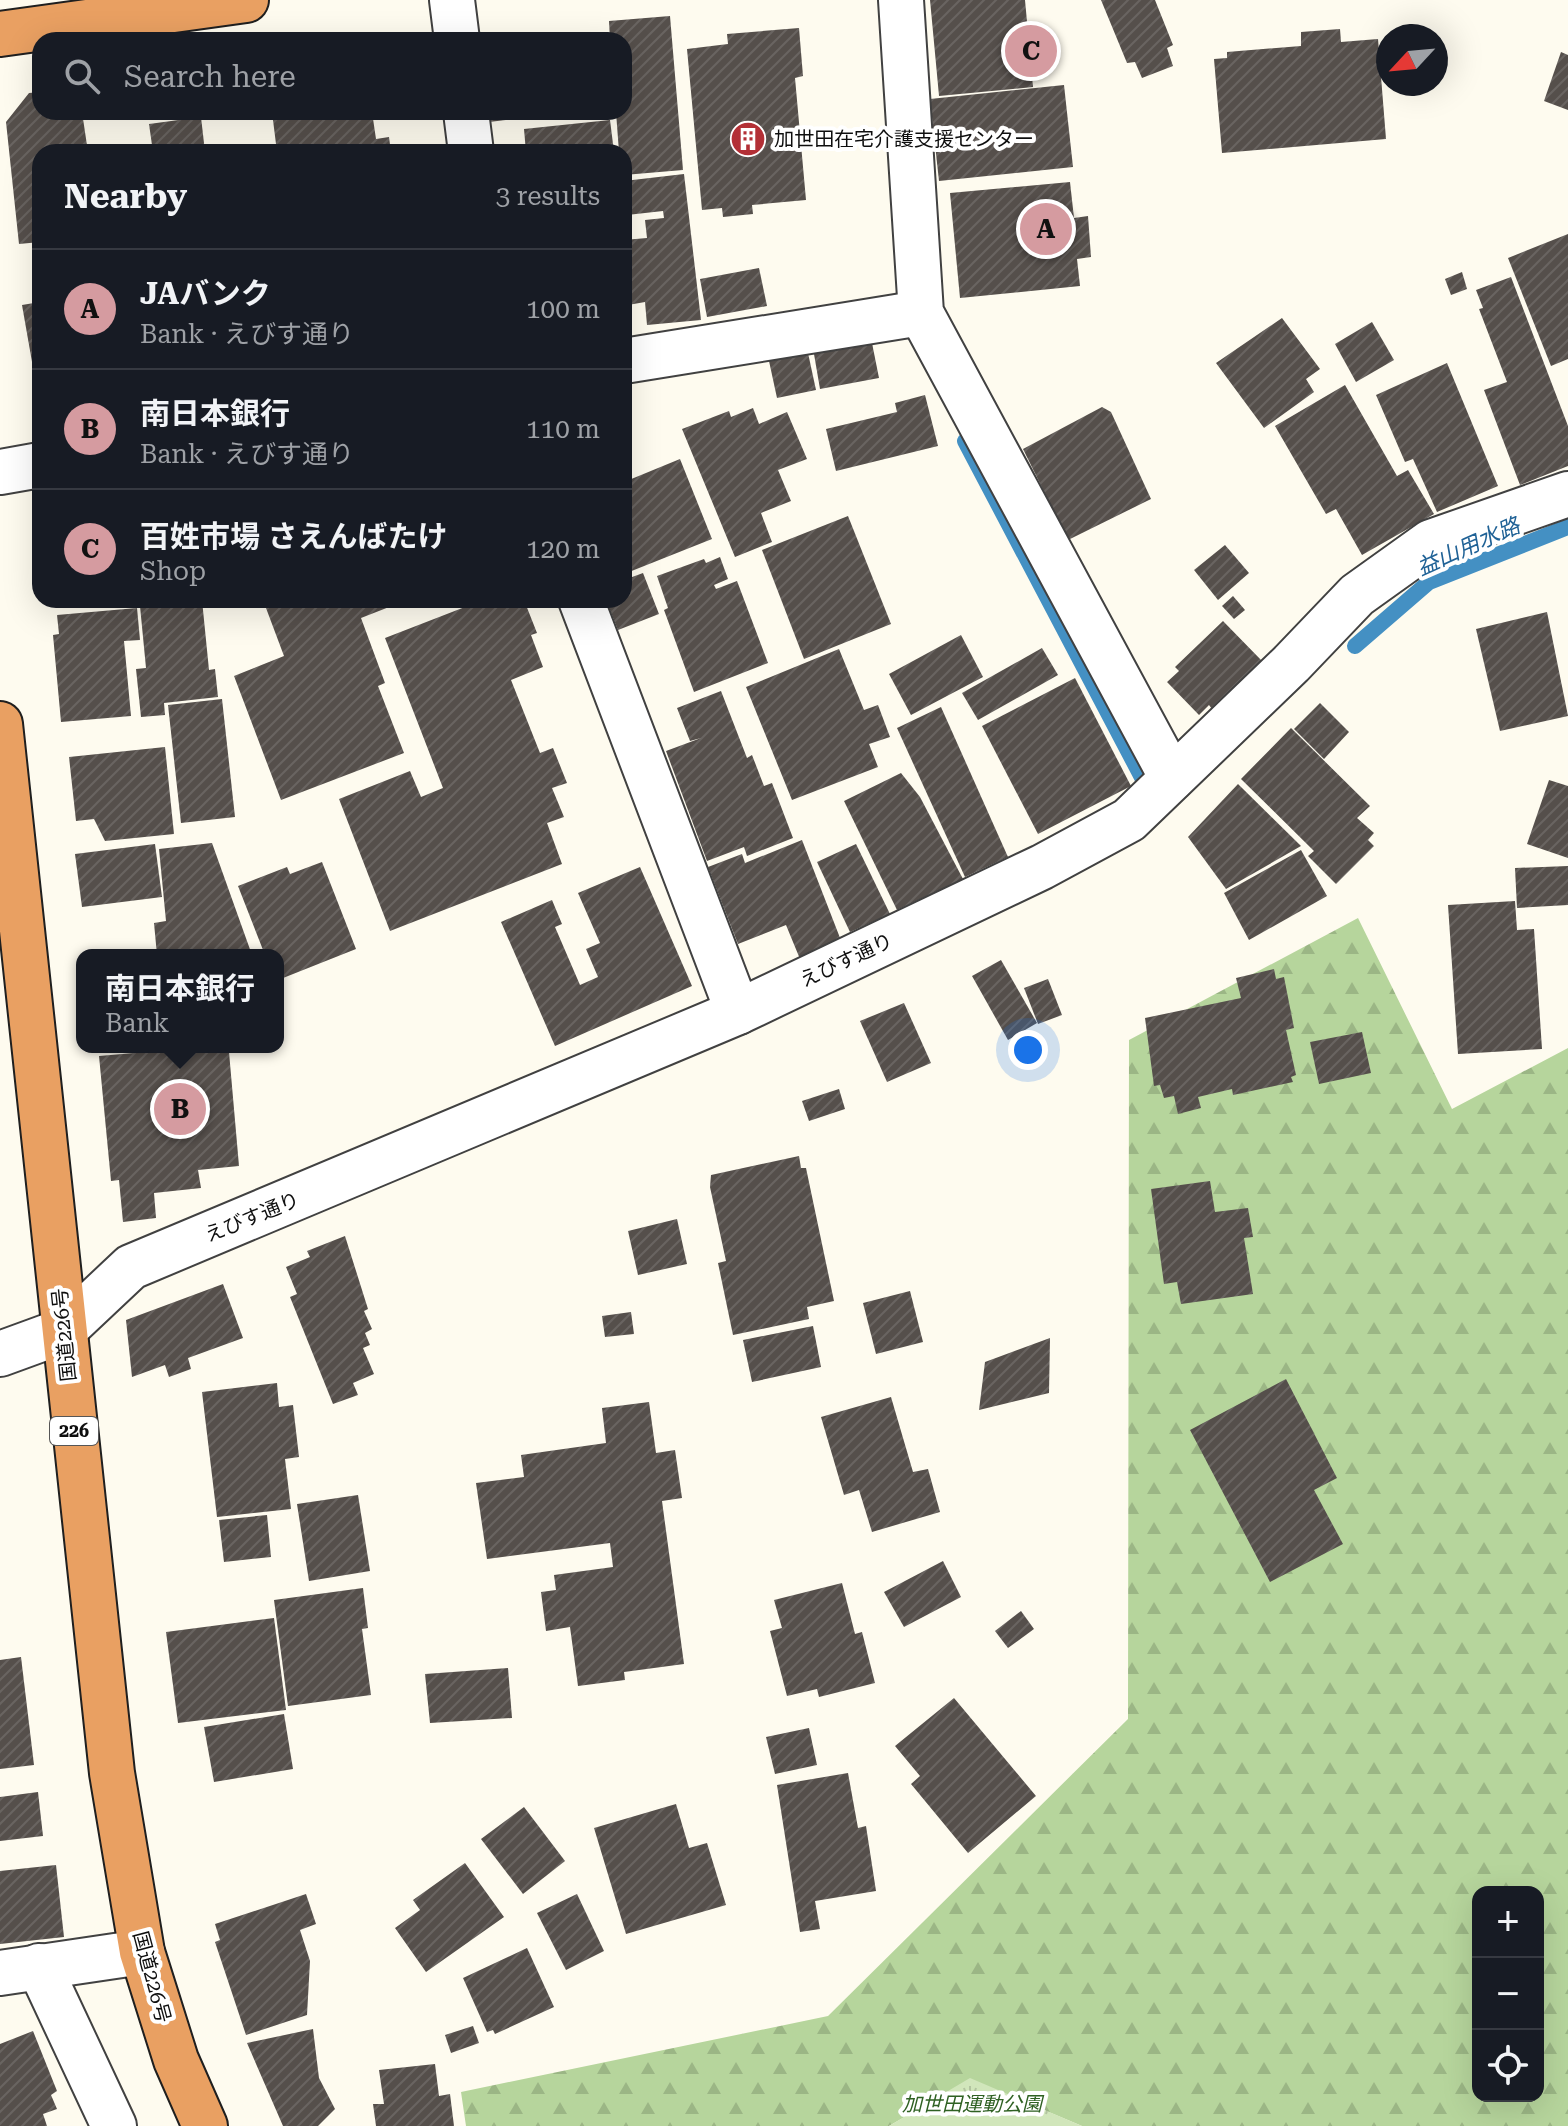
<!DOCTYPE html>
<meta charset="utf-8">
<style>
:root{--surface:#171b24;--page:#20242c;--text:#f1f3f6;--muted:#9ea1a6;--line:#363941;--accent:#d59ba0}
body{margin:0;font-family:"Roboto Serif","Noto Sans JP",serif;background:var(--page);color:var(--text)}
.controls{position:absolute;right:24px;bottom:24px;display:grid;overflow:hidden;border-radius:16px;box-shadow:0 8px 32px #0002}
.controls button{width:72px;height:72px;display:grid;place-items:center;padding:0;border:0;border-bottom:2px solid var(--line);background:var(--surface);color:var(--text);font:40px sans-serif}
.compass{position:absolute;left:1376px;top:24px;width:72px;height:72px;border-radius:50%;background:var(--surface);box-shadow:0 8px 32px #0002;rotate:244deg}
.you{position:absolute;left:1028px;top:1050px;width:28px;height:28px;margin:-20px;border:6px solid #fff;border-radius:50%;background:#1a73e8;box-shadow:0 0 0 12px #1a73e833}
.badge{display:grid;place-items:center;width:52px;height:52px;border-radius:50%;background:var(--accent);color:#111;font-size:26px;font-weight:700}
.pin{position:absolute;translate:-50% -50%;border:4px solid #fff;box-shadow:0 2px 8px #0006}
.popup{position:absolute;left:76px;top:949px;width:208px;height:104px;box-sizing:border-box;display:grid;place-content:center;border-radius:16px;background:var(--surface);filter:drop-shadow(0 2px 6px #0005);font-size:26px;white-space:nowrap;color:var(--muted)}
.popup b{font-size:30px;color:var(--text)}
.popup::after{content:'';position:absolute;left:50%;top:100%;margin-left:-16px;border:16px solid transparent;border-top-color:var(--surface)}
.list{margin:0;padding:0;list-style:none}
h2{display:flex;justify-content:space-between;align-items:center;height:104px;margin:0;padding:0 32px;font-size:34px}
h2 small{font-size:26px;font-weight:400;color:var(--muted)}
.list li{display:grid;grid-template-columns:52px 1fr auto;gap:24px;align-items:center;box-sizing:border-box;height:120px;padding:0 32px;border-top:2px solid var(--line)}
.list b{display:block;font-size:30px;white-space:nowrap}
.list p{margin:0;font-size:26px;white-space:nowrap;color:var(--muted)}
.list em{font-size:26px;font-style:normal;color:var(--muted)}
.icon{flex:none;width:44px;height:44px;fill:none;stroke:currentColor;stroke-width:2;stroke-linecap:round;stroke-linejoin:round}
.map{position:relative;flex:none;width:1568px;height:2126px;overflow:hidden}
.search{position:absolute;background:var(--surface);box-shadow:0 8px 32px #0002;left:32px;top:32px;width:600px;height:88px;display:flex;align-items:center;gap:20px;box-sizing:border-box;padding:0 28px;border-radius:24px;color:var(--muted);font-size:30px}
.panel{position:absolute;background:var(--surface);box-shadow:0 8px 32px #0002;left:32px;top:144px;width:600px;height:464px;border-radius:24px}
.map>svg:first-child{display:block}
</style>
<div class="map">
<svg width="1568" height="2126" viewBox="0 0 1568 2126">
<defs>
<pattern id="forest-firs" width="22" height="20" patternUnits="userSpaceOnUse" patternTransform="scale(2)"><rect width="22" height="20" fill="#b6d59c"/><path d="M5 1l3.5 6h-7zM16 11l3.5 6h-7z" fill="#9bb685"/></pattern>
<pattern id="park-tufts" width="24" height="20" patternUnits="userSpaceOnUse" patternTransform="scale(2)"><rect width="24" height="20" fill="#d1e6bb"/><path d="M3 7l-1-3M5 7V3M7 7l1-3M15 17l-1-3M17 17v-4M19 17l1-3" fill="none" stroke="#b2c4a0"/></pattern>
<pattern id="building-hatch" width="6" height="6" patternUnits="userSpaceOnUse" patternTransform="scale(2)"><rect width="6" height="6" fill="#554f4b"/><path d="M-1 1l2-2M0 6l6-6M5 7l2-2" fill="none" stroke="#696461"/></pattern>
</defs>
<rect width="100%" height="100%" fill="#fefbef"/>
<!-- forest -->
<path fill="url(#forest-firs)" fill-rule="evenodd" d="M 1358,918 L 1452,1109 L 1568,1048 L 1568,2126 L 1082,2126 L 970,2079 L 889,2126 L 466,2126 L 461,2092 L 828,2016 L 1128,1719 L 1129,1040 ZM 1478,1892 L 1538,1892 L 1538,2096 L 1478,2096 Z"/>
<!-- park -->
<polygon fill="url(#park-tufts)" points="970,2078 1082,2126 889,2126"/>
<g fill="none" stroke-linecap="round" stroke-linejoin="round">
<!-- stream -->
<g stroke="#4490c3" stroke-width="16">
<polyline points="965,441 1145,783"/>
<polyline points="1355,646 1429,582 1568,527"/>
</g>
</g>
<!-- building -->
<g fill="url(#building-hatch)">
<polygon points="930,0 1025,0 1033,87 939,96"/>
<polygon points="1101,0 1155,0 1173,45 1167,48 1173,66 1142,78 1135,62 1127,63"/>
<polygon points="670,16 683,170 624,175 624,152 619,152 616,112 624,112 624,40 610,40 609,21"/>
<polygon points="799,28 803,76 795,78 806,200 752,205 753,214 723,217 722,208 702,210 687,49 728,44 727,34"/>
<polygon points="1340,29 1341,42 1378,39 1386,139 1222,153 1214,59 1227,58 1227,52 1301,46 1301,32"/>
<polygon points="1561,52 1568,55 1568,110 1544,101"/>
<polygon points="1064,85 1073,167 939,181 930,99"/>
<polygon points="40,92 40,112 82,112 88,152 40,152 40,242 19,244 6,122 29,93"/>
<polygon points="272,112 372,112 376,139 389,137 391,152 277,152"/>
<polygon points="488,112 547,112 547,115 489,122"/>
<polygon points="201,117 205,152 153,152 149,124"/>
<polygon points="610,120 614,152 526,152 524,129"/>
<polygon points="684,174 701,320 647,325 645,302 628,305 624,240 647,238 645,220 664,218 663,211 627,215 624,181"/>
<polygon points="1070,182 1074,218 1088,216 1091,257 1077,259 1080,286 960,298 950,193"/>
<polygon points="1568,234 1568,359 1551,366 1508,258"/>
<polygon points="759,268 767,306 707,317 700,279"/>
<polygon points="1462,272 1467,289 1451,295 1445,279"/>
<polygon points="1511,277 1568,426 1568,466 1520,485 1484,390 1507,382 1479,309 1483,308 1476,290"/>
<polygon points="40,302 40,396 38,396 22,305"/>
<polygon points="1282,318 1320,369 1306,379 1314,392 1264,428 1216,363"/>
<polygon points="1372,322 1394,360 1356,382 1335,344"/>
<polygon points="872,343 879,378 820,389 814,354"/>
<polygon points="808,353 816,390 777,398 769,361"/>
<polygon points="1447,363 1498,486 1437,512 1413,459 1405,462 1376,395"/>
<polygon points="1345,385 1397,476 1408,470 1434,514 1362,555 1336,509 1326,514 1275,426"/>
<polygon points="925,395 938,446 836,471 826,429 897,412 895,403"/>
<polygon points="1102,407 1111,412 1151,499 1068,540 1023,449"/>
<polygon points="753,408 759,424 787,412 807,459 778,470 791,501 761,513 772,542 735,557 682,429 729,411 731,417"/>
<polygon points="680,459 712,539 624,574 624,482"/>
<polygon points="848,516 891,624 804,659 762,550"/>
<polygon points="1225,545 1249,573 1218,600 1194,570"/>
<polygon points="720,557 728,579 714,585 716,589 737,581 768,663 694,692 664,610 668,608 657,576 704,559 706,563"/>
<polygon points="643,573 659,614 618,630 606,600 624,600 624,580"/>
<polygon points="1233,596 1245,610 1234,619 1222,606"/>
<polygon points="202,600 209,670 215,669 218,697 164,703 165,715 141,717 136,669 146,668 140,606"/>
<polygon points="263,600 407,600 361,618 385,683 378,686 404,753 281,800 234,676 284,656"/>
<polygon points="483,600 524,600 537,633 531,635 543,667 511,680 540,753 553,748 567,783 552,788 564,817 547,823 562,864 390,931 339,799 410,771 421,797 443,788 385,638"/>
<polygon points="137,608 140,640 124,641 131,716 61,722 53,635 59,634 57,615"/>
<polygon points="1547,612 1568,716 1500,731 1476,629"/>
<polygon points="1223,621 1262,661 1212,709 1209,705 1199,715 1167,682 1179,671 1175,667"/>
<polygon points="961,635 983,677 911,715 889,674"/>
<polygon points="1042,648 1058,675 978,720 962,693"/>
<polygon points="839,649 864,710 878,705 890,737 869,744 878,767 792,800 746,687"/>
<polygon points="1075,678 1131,786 1038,834 982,726"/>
<polygon points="721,691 747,758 752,755 764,786 772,783 793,838 747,856 744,847 707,861 666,751 701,738 690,741 677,708"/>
<polygon points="222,699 235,817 181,823 168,705"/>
<polygon points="1320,703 1349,732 1324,759 1294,729"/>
<polygon points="941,707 1008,857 965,877 897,728"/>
<polygon points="1291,728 1370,806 1357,818 1374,833 1368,840 1374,846 1336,884 1308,856 1314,851 1241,779"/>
<polygon points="165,747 174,834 105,841 94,819 76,821 69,757"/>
<polygon points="901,773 920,797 963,879 897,910 844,801"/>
<polygon points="1549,780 1568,786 1568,858 1527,844"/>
<polygon points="1238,784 1301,846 1226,889 1188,837"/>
<polygon points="802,840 842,943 800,959 786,925 738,944 708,867 742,854 745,863"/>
<polygon points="212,843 252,955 157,955 154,923 166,921 159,849"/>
<polygon points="155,844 162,897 82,907 75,854"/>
<polygon points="856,844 890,914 850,932 817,862"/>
<polygon points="1301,850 1327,896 1249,940 1224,893"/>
<polygon points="322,862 356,949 278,980 278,955 265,955 238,886 287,867 290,874"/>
<polygon points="1568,866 1568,905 1517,908 1515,868"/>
<polygon points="640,867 692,986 555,1046 501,922 552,900 562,924 555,927 580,985 598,977 586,949 600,943 578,893"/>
<polygon points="1515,901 1517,930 1534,929 1542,1049 1458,1054 1448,905"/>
<polygon points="1001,960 1037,1023 1008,1040 972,976"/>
<polygon points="1274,969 1276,979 1284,977 1294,1028 1286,1030 1296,1075 1291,1077 1293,1082 1233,1095 1232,1089 1198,1097 1201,1108 1178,1114 1174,1096 1164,1098 1160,1085 1154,1086 1145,1018 1241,998 1236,978"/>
<polygon points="1048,979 1062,1015 1038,1024 1024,988"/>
<polygon points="904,1003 931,1063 887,1082 860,1021"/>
<polygon points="1362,1032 1371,1073 1319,1084 1310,1042"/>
<polygon points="204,1047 242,1047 229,1052 239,1166 198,1170 201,1188 154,1193 156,1218 123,1222 119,1180 111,1181 99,1056"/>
<polygon points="839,1089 845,1109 809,1121 802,1101"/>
<polygon points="799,1156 801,1168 806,1168 834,1301 807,1307 809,1319 733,1335 718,1263 726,1261 710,1187 711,1175"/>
<polygon points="1210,1181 1215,1212 1248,1208 1253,1237 1244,1238 1253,1294 1181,1304 1177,1282 1164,1284 1151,1189"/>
<polygon points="677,1219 687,1264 638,1275 628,1231"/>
<polygon points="345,1236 368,1309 364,1311 372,1329 365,1333 370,1345 363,1348 374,1374 353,1383 358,1395 333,1404 290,1297 297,1294 286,1267 310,1257 307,1251"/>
<polygon points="223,1284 243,1338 188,1358 191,1369 169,1377 165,1365 132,1377 126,1320"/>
<polygon points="910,1291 923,1342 876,1354 863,1303"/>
<polygon points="631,1312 634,1334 605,1337 602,1316"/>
<polygon points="813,1326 821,1367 752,1382 743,1340"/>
<polygon points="1050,1338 1049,1393 979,1410 985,1362"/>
<polygon points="1286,1379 1337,1478 1314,1490 1343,1544 1270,1582 1190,1430"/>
<polygon points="277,1383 279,1407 293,1405 299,1457 285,1459 291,1509 217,1517 202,1392"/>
<polygon points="891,1397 913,1472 928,1469 940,1512 872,1532 859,1490 844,1495 821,1417"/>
<polygon points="649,1402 656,1453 675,1450 682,1498 662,1501 684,1664 624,1672 625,1680 578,1686 570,1627 546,1631 541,1592 556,1590 554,1575 613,1567 610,1543 487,1559 476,1483 524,1477 521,1455 606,1443 602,1408"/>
<polygon points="358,1495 370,1571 309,1581 297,1504"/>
<polygon points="267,1515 271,1557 224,1562 219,1520"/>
<polygon points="943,1561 961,1597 904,1627 884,1592"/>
<polygon points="842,1583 855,1634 862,1632 875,1683 819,1697 817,1689 787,1696 770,1631 782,1628 774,1600"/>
<polygon points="363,1588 368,1628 362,1629 371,1695 288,1706 274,1600"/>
<polygon points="1021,1611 1034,1629 1008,1648 995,1631"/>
<polygon points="274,1618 286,1710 178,1723 166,1632"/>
<polygon points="21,1657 34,1765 0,1769 0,1660"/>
<polygon points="508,1668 512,1718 430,1723 425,1674"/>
<polygon points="954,1698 1036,1796 968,1853 911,1784 920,1776 895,1746"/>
<polygon points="284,1714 293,1769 214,1782 204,1727"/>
<polygon points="809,1728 817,1765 775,1774 766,1737"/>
<polygon points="848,1773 858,1828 866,1826 876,1891 815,1901 820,1929 800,1932 777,1785"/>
<polygon points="38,1792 43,1836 0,1841 0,1797"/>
<polygon points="676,1804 689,1848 707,1843 726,1905 626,1934 594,1828"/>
<polygon points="524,1807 565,1861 523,1894 481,1839"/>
<polygon points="465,1863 504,1917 426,1972 395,1928 420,1910 413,1900"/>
<polygon points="56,1865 64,1937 0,1944 0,1871"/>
<polygon points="306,1894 316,1924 300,1930 310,1961 307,2015 246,2035 215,1942 220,1940 215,1924"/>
<polygon points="577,1894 604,1951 566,1970 537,1913"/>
<polygon points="527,1948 554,2007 495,2034 493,2030 487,2032 463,1978"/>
<polygon points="473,2026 479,2043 451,2053 445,2035"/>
<polygon points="313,2029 319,2078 335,2109 318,2126 283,2126 247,2043"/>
<polygon points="33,2031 57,2091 51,2095 57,2109 43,2114 47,2126 0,2126 0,2044"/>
<polygon points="435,2064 439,2096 450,2094 454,2126 376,2126 373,2104 384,2104 379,2070"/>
</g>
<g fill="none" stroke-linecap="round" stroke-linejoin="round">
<defs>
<g id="minor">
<polyline points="452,0 457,40"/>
<polyline points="901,0 921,313 1172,778"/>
<polyline points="466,112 471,152"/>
<polyline points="624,361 921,313"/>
<polyline points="0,472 40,465"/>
<polyline points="581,600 738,1012"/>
<polyline points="0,1354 63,1331 131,1267 738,1012 1042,867 1129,820 1291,664 1357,595 1431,542 1568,494"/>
<polyline points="39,1966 114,2126"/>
<polyline points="0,1973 142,1952"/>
</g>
<g id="highway">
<polyline points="0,34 246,0"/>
<polyline points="0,724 112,1773 142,1952 176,2060 205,2126"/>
</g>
</defs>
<!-- minor casing -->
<use href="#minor" stroke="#414141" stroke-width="48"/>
<!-- highway casing -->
<use href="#highway" stroke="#1f1f1f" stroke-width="48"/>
<!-- minor -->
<use href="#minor" stroke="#fff" stroke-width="44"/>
<!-- highway -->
<use href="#highway" stroke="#e9a062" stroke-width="44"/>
</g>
<!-- icons -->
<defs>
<symbol id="building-disc" viewBox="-11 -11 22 22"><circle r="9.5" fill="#b33036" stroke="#fff"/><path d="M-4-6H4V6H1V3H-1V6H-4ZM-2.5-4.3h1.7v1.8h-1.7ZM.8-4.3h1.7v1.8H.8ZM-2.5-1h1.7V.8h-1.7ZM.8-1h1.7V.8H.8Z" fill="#fff"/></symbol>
</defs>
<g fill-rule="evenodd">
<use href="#building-disc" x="728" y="119" width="40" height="40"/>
</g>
<g text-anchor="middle" stroke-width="8" stroke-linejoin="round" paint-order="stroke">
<!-- shield labels -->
<rect fill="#fff" stroke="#565656" stroke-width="2" x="50" y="1417" width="48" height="28" rx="6"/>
<g font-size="18" font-weight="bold" fill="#0e0e0e">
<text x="74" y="1437">226</text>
</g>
<!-- poi labels -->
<g font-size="20" fill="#0e0e0e" stroke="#fff" text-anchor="start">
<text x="774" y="146">加世田在宅介護支援センター</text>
</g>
<!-- street labels -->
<g font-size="20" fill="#0e0e0e" stroke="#fff">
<text transform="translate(846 960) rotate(-25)" y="7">えびす通り</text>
<text transform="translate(252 1217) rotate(-22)" y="7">えびす通り</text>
<text transform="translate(64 1335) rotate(-96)" y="7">国道226号</text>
<text transform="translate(152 1977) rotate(75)" y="7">国道226号</text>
</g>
<!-- park labels -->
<g font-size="20" font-style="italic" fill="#2f6123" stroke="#fff">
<text x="972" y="2111">加世田運動公園</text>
</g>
<!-- water labels -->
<g font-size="22" font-style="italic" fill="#206296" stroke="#fff">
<text transform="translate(1468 546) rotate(-24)" y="8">益山用水路</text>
</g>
</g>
</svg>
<div class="controls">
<button>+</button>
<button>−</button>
<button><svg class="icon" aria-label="locate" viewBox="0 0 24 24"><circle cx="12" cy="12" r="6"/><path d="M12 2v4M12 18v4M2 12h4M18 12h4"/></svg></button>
</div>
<svg class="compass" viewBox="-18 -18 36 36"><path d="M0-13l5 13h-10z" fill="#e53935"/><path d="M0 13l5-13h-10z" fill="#9ea1a6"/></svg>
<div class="you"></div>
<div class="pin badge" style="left:1046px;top:229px">A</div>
<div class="pin badge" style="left:180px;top:1109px">B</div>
<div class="popup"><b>南日本銀行</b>Bank</div>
<div class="pin badge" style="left:1031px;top:51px">C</div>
<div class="search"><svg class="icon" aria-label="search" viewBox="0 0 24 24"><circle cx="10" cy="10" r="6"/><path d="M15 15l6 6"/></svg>Search here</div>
<section class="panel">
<h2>Nearby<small>3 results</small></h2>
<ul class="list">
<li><span class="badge">A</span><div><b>JAバンク</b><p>Bank · えびす通り</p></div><em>100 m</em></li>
<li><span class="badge">B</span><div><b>南日本銀行</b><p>Bank · えびす通り</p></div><em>110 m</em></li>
<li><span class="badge">C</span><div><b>百姓市場 さえんばたけ</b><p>Shop</p></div><em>120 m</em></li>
</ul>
</section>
</div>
